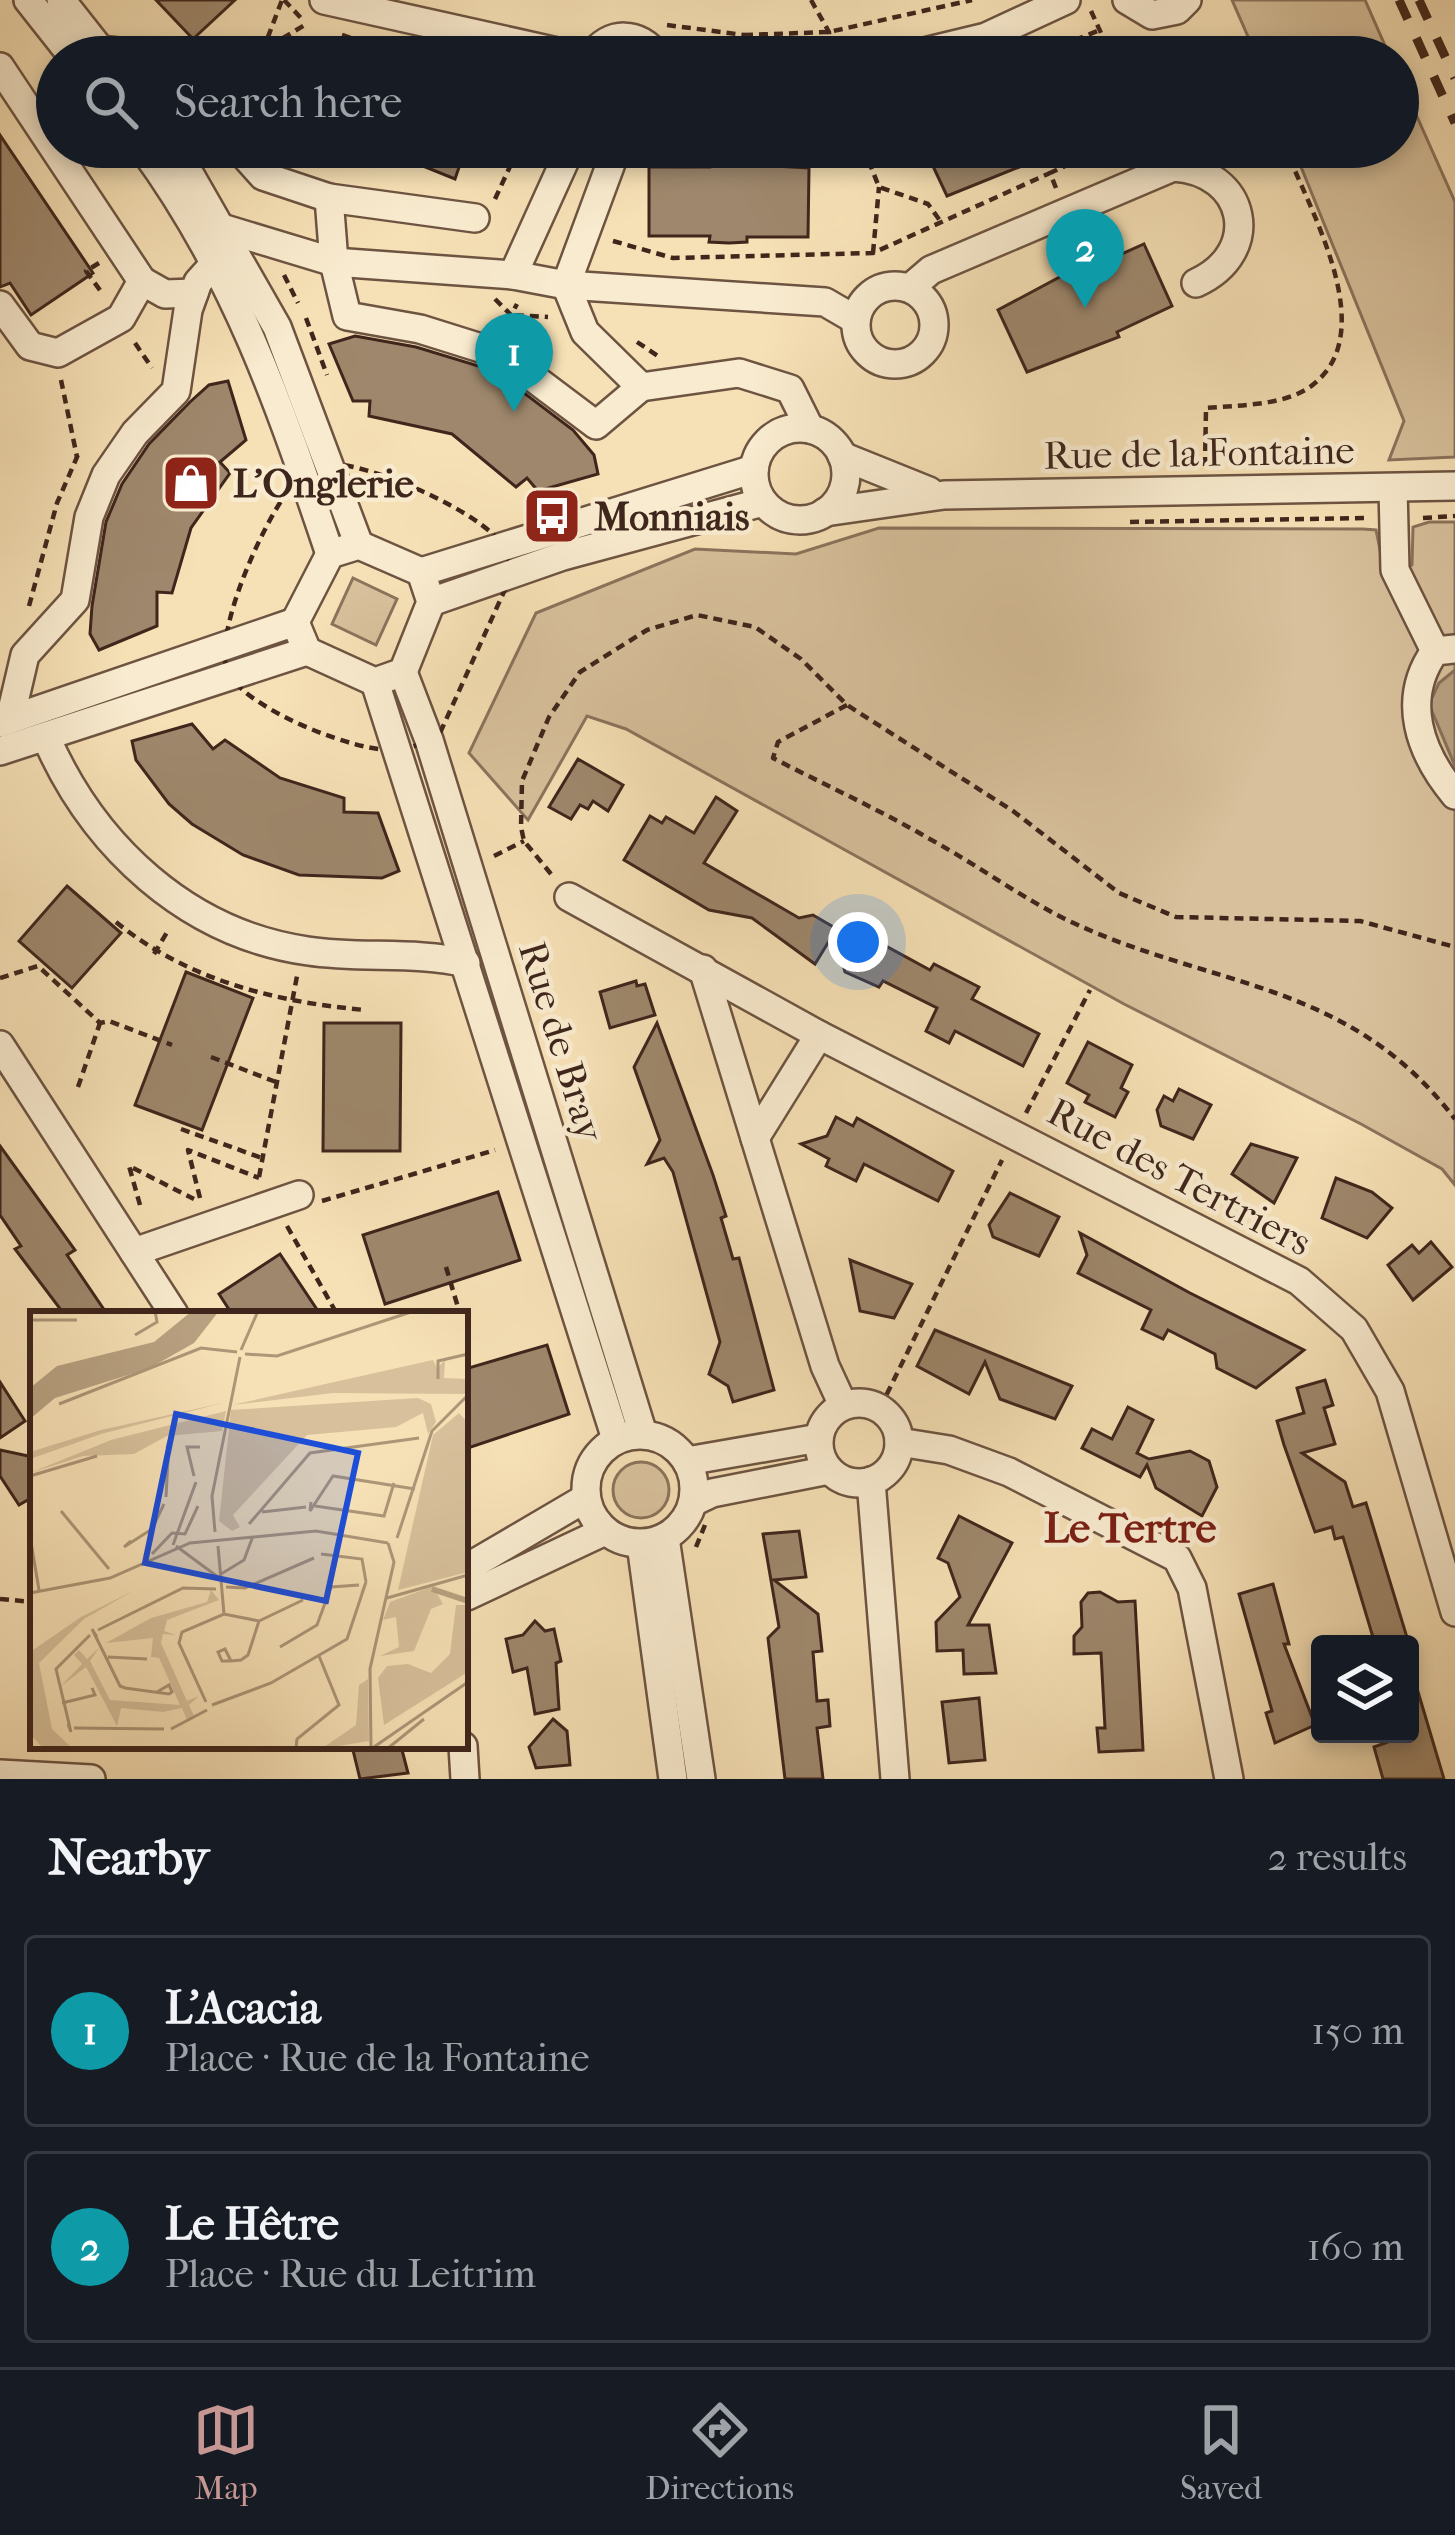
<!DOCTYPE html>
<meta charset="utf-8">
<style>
:root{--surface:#171b24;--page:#20242c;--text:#f1f3f6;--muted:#9ea1a6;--line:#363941;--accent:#c59692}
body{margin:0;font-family:"IM FELL French Canon",serif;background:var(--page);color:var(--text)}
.controls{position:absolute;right:36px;bottom:36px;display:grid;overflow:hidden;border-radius:12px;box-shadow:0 6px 18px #0003}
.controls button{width:108px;height:108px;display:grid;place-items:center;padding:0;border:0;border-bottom:3px solid var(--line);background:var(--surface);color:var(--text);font:60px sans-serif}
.you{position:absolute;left:858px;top:942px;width:42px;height:42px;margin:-30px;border:9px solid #fff;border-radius:50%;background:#1a73e8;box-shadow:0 0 0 18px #1a73e833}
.badge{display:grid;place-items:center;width:78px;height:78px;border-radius:50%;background:var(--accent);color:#fff;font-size:39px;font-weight:700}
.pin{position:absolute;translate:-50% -99px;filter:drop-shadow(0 3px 6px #0008)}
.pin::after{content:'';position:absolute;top:63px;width:42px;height:36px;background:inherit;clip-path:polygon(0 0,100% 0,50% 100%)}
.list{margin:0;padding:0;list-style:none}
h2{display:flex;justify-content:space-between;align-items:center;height:156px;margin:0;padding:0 48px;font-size:51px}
h2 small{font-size:39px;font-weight:400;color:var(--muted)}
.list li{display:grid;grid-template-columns:78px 1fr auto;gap:36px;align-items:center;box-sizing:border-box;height:192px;margin:0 24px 24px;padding:0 24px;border:3px solid var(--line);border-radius:12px}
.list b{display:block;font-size:45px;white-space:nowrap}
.list p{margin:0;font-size:39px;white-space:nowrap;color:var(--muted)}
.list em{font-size:39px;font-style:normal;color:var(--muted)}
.icon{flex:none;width:66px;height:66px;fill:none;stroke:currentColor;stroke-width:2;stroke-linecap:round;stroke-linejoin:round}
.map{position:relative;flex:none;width:1455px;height:1779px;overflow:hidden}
.search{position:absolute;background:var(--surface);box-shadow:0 6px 18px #0003;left:36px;right:36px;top:36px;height:132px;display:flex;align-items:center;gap:30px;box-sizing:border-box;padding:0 42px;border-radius:66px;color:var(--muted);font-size:45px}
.sheet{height:588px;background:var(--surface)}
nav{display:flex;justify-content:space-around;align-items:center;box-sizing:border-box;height:168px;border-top:3px solid var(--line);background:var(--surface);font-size:33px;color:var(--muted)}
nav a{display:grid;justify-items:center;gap:6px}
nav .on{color:var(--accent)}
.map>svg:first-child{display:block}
</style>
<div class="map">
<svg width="1455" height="1779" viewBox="0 0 1455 1779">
<rect width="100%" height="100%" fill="#f6e0b5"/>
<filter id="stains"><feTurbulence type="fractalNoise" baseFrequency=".00167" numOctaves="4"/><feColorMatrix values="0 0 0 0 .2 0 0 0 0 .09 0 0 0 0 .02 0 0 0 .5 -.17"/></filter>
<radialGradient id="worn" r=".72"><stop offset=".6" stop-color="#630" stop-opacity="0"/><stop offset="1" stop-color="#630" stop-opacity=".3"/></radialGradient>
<!-- green -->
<g fill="#d7c09b" stroke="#8b735c" stroke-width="3">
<polygon points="1232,0 1365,0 1390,57 1257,57"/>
<polygon points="1398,74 1455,202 1455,457 1389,460 1404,421 1293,147 1398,147"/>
<polygon points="1429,522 1455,522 1455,1185 1442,1169 1361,1124 1124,1004 626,729 587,716 528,820 469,753 536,613 695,549 796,554 879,528 1363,529 1376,530 1385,574 1412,565 1413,527"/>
<polygon points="353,578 397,599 376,645 332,624"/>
<circle cx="641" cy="1490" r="28"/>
</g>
<!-- water -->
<polygon fill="#b8a181" stroke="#887059" stroke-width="3" points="1455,670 1455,766 1429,704 1439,683"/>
<!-- building -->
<g fill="#9e876c" stroke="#3f261c" stroke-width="3">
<polygon points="156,0 235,0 193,39"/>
<polygon points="0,135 93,273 31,315 10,283 0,287"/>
<polygon points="376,147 466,147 455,179"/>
<polygon points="924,147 1069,147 947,196"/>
<polygon points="711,162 809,168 808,237 747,237 747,242 729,243 709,242 710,236 649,236 649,167 710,167"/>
<polygon points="1144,244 1172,306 1117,332 1119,337 1027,372 998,310 1086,263 1088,269"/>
<polygon points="355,336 416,347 495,371 573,430 594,455 598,474 538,491 527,478 516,487 452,434 369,416 370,401 353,401 329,344"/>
<polygon points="228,381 246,440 220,462 230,473 191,528 172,593 157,592 157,626 99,650 90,634 92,606 106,522 122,484 149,444 190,402 209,385"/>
<polygon points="192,724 213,749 225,740 280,778 344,798 344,812 378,813 399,871 382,878 299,875 243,855 192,824 169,804 136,760 132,741"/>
<polygon points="578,759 623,785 608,811 593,801 588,809 580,805 571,819 549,807"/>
<polygon points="716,797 737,811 704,863 799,918 813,915 861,943 864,938 882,944 930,970 934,964 979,987 972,999 1039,1034 1023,1066 955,1031 949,1043 926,1031 937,1008 883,981 879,987 845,972 834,933 815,964 752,918 709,910 624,860 650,816 662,823 666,817 694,833"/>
<polygon points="67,886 121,933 72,988 19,941"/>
<polygon points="186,972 253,998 202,1130 135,1105"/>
<polygon points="636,981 637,986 645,984 655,1015 610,1028 600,992"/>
<polygon points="324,1023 401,1023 400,1151 323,1151"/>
<polygon points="657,1023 713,1175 726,1216 721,1218 733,1259 739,1258 774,1390 733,1402 728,1386 709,1374 720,1342 673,1172 664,1158 647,1164 660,1140 634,1067"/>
<polygon points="1088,1042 1132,1065 1121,1088 1128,1092 1115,1117 1085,1102 1089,1095 1067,1083"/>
<polygon points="1179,1089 1211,1105 1193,1139 1161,1126 1157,1110 1164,1096 1173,1101"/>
<polygon points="836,1117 853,1126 857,1118 953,1171 938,1201 864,1164 856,1181 826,1166 829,1159 801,1144 827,1136"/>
<polygon points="1251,1144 1297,1158 1274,1203 1232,1174"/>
<polygon points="0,1146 75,1250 67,1255 107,1314 64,1314 15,1249 21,1246 0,1215"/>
<polygon points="1336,1178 1372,1192 1392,1208 1367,1238 1322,1218"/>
<polygon points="498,1192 520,1260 385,1304 363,1235"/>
<polygon points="1010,1193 1059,1217 1039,1256 993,1237 989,1225"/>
<polygon points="1080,1233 1190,1293 1304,1350 1256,1388 1217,1368 1215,1354 1168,1330 1163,1339 1142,1329 1151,1310 1078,1273 1087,1255"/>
<polygon points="1431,1242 1452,1267 1413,1300 1388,1265 1412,1245 1419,1253"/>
<polygon points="280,1254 320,1314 232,1314 219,1294"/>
<polygon points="850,1260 912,1284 894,1318 860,1311"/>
<polygon points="935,1330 1072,1386 1055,1419 1000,1399 985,1362 969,1394 917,1366"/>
<polygon points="547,1345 569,1414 465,1449 465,1369"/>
<polygon points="1325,1380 1333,1405 1324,1408 1335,1444 1302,1453 1345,1482 1353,1507 1366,1503 1409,1644 1375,1644 1343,1537 1335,1539 1332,1527 1315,1532 1284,1445 1277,1421 1304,1413 1297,1388"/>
<polygon points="0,1382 25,1421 0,1438"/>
<polygon points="1128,1407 1153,1420 1137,1453 1149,1459 1190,1451 1209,1461 1217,1487 1202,1516 1156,1488 1147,1465 1140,1477 1082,1448 1092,1429 1112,1439"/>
<polygon points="0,1450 33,1457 33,1497 19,1505 0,1476"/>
<polygon points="959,1516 1012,1543 968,1625 989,1625 996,1673 964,1674 963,1650 937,1651 936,1622 960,1597 948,1563 938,1558"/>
<polygon points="799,1531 806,1577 774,1580 818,1614 822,1651 813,1652 817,1701 828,1700 830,1726 817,1728 823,1779 785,1779 768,1638 779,1627 763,1534"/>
<polygon points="1273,1584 1289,1644 1284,1644 1315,1725 1275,1743 1266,1713 1272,1711 1239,1594"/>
<polygon points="1100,1592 1118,1602 1135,1601 1143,1750 1099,1752 1097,1728 1105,1728 1101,1653 1074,1654 1074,1636 1082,1627 1081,1602 1088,1593"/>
<polygon points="535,1621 545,1631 554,1629 561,1661 556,1663 559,1709 535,1714 527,1668 513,1672 506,1639 523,1635"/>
<polygon points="1416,1685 1444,1779 1383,1779 1374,1747 1410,1734 1410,1686"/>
<polygon points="979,1698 985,1760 949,1763 942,1702"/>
<polygon points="553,1719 567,1731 570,1765 536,1768 529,1747"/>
<polygon points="352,1746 401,1746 408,1773 360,1779"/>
</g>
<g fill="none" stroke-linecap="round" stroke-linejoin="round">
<defs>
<g id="minor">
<polyline points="28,0 73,57"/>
<polyline points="61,0 106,57"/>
<polyline points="324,0 580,57"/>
<polyline points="1127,0 1152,15 1177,10 1187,0"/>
<polyline points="100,50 164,57"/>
<path d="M 591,57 C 610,30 639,31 658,57"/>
<polyline points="903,57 986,37 1066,0"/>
<polyline points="0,67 142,281"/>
<path d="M 142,147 C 236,275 280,406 330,554"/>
<polyline points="174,147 277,327 359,545"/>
<polyline points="237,147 263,176 329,198 334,262 347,316 420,329 503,355 596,425 641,387"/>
<polyline points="617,147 566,285 585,332 641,387 739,373 790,389 810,429"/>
<polyline points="329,198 475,218"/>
<polyline points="225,229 334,262 513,275 566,285 825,302 856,320"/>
<polyline points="513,275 571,147"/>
<circle cx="895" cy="325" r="39"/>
<path d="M 910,288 L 931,270 L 1173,167 C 1247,171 1264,252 1196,283"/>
<polyline points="0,305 30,346 58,353 121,318 142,281 165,294 194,293"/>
<circle cx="800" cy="474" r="46"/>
<polyline points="842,456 929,491"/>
<polyline points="1393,488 1395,570 1435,651"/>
<polyline points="825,512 944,495 1455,486"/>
<polygon points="359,545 421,572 431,602 403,672 375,682 307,651 295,622 330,554"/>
<polyline points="421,572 754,469"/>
<polyline points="431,602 563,556 763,502"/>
<path d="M 1455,649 L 1435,651 C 1400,700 1420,753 1455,795"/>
<polyline points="403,672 429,740 643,1434"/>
<polyline points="375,682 616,1439"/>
<polyline points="10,719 25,655 75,600 89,517 106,475 135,433 176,391 188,310 198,282 216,262"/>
<polyline points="0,723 295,622"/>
<path d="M 46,737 C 93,846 187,934 308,951 C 360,959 415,951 466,963"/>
<polyline points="0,751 307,651"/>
<polyline points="569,897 819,1035 1299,1281 1354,1329 1390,1391 1455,1612"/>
<polyline points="703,969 825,1366 843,1405"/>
<polyline points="0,1045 174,1314"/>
<polyline points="755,1138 819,1035"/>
<polyline points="134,1252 299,1195"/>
<circle cx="859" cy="1443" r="40"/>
<circle cx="640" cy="1489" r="54"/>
<polyline points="899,1442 949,1450 1009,1472 1177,1558 1192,1588 1229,1779"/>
<polyline points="687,1461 819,1438"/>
<polyline points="871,1481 895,1779"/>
<polyline points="693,1502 712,1493 829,1470"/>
<polyline points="665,1538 701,1779"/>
<polyline points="641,1544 673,1779"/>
<polyline points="465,1569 586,1498"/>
<polyline points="467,1596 605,1531"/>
<polyline points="463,1746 465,1779"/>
<polyline points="0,1774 91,1779"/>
</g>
</defs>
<!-- minor casing -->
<use href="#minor" stroke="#6d5442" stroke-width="32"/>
<!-- path -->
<g stroke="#3f261c" stroke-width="4.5" stroke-dasharray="9 6" stroke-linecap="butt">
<polyline points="284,0 301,18"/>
<polyline points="811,0 829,32 830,57"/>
<polyline points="1091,11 1112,57"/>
<polyline points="667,25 744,35 743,57"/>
<polyline points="342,35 408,57"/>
<polyline points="744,35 829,32 972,0"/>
<polyline points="217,57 263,50 282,0"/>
<polyline points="264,57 263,50 308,23"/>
<polyline points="1033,57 1100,30"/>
<polyline points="863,147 879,187 928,204 941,222"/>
<polyline points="1056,188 1050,173 1106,147"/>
<polyline points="495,199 519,147"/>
<polyline points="1079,236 1087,252"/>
<polyline points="613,241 673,258 873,253 1050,173"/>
<polyline points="873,253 879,187"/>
<polyline points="99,263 86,271 102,293"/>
<polyline points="284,275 298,303"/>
<polyline points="495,299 511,315 517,304"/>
<polyline points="306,318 327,375"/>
<polyline points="506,325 511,315 548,317"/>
<polyline points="637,342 658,356"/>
<polyline points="135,343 152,368"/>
<polyline points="61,380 77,457"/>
<path d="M 330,464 C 369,463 483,512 504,547 C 508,555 510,566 512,574 L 440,733 C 428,741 411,749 397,750 C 356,753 253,711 230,676 C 207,641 268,510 296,481 C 305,472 318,469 330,464 Z"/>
<path d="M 1205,466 L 1206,408 C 1239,405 1289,406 1315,383 C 1380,329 1309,209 1285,147"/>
<polyline points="1423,518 1455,516"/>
<polyline points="1130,522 1364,518"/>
<polyline points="29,606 57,503 77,457 81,459"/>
<path d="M 847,705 L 778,742 L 773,758 C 825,785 878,809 928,838 C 974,863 1016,894 1063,918 C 1208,989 1346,977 1455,1119"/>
<polyline points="494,856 524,841"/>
<polyline points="551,874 524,841 521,827 522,781 549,717 580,672 647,630 697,615 755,627 801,659 847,705 1013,811 1119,893 1176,917 1360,921 1455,947"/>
<path d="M 116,922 C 187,980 275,1002 365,1010"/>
<polyline points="154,954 169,929"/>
<polyline points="0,978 38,966 100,1023 109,1021 172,1045"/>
<polyline points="211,1057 276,1082"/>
<polyline points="78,1087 100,1023"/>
<polyline points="1026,1113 1090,990"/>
<polyline points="181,1129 262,1158"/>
<polyline points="259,1177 297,976"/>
<polyline points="200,1198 188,1150 259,1178"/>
<polyline points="322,1201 495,1150"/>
<polyline points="140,1205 129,1166 194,1199"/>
<polyline points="287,1226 337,1314"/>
<polyline points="446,1267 460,1314"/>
<polyline points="880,1408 1002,1160"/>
<polyline points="696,1547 705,1525"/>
<polyline points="0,1599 33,1602"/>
</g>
<!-- minor -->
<use href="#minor" stroke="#f9ebcf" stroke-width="27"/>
<!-- rail -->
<g stroke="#3f261c" stroke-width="9" stroke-dasharray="21 21" stroke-linecap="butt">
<polyline points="1399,0 1455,123"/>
<polyline points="1419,0 1455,78"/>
</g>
</g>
<!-- icons -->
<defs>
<symbol id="shop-square" viewBox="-11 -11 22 22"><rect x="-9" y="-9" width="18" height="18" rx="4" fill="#8f2418" stroke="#f9ebcf"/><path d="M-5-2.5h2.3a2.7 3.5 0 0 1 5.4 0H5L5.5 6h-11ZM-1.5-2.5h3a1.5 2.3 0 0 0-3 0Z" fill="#fff"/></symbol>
<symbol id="bus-square" viewBox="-11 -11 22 22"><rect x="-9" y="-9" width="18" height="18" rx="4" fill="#8f2418" stroke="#f9ebcf"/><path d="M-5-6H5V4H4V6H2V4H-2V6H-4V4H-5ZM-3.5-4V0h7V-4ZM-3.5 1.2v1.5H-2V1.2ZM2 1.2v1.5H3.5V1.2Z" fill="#fff"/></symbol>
</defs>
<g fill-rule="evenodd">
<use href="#shop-square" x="158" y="450" width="66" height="66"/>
<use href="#bus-square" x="519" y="483" width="66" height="66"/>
</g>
<g text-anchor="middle" stroke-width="9" stroke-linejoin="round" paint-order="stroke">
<!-- street labels -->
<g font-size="39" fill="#3f261c" stroke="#f9ebcf">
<text transform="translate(1199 452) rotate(-1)" y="14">Rue de la Fontaine</text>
<text transform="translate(562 1041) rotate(73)" y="14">Rue de Bray</text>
<text transform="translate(1180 1176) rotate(28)" y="14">Rue des Tertriers</text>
</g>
<!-- poi labels -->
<g font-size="39" font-weight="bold" fill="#3f261c" stroke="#f9ebcf" text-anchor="start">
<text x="233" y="497">L'Onglerie</text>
<text x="594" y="530">Monniais</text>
</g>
<!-- neighbourhood labels -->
<g font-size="42" font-weight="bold" fill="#7a1f14" stroke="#f9ebcf">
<text x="1130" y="1542">Le Tertre</text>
</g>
</g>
<!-- overview -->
<g transform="translate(30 1311)">
<rect width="438" height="438" fill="#f6e0b5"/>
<path d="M 403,49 L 407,57 L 415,49 L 414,67 L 438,68 L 437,83 L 303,82 L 202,94 ZM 388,87 L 401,93 L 406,111 L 398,123 L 393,102 L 366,116 L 277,124 L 203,204 L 210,216 L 202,220 L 189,210 L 201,99 ZM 197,91 L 71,123 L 0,148 L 0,141 L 71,119 ZM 196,100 L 192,120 L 137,125 L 104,143 L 53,145 L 0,162 L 81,129 ZM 429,102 L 438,112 L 438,261 L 368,279 L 403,124 ZM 403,275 L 413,293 L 401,298 L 384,340 L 350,345 L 369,336 L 366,306 L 353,309 L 360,291 ZM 181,279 L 189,289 L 137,309 L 134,320 L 146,324 L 133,323 L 131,332 L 157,390 L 169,385 L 159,394 L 165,407 L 157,409 L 152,397 L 133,401 L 91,397 L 87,415 L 56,356 L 30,376 L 52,353 L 44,344 L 49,339 L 57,348 L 69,337 L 60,350 L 80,389 L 150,394 L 129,347 L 121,346 L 123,327 L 76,332 L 121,307 L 177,291 ZM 103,280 L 54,308 L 9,352 L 22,418 L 43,438 L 14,438 L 0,423 L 0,341 L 51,306 ZM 426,294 L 438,294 L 438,361 L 354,414 L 348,367 L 357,355 L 378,353 L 401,362 L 420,343 ZM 338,368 L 339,430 L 291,438 L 326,414 L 329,374 Z" fill="#d7c09b"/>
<path d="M 162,0 L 189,0 L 164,32 L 120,57 L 25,87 L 0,108 L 0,77 L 27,55 L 124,31 Z" fill="#b8a181"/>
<path fill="none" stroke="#b8a181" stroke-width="6" d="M 402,278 L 438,290"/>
<path fill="none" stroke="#ad9678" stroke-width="3" d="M 0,9 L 47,9M 105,24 L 127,11 L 125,0M 211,39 L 228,0M 215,43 L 247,45 L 384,0M 408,68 L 408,50 L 438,43M 29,93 L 171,37 L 207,41M 0,165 L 67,145M 164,165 L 157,136 L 170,136M 136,186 L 139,130 L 137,137M 281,191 L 280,200 L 303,165 L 385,178M 285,195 L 354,205 L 364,172M 31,200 L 79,258M 232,201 L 276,196M 219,213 L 280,142 L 389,127M 185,221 L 182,185 L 210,46M 0,225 L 9,279M 367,227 L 402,120 L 438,84M 101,230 L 94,236 L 122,218 L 134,193M 143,234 L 166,171M 146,235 L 188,266M 188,235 L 194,303M 122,243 L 142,222 L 155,223 L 168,195M 291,243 L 332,248 L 336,271M 191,263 L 214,249 L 223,225M 196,276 L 215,277 L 284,247M 0,282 L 80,267 L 160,232 L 286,220 L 358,232M 357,287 L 438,264M 68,319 L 153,277 L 186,278M 67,326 L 62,318 L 90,375 L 95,377 L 139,383 L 142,381 L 139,374 L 127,381M 250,336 L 287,314 L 301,276 L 329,274M 78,346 L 117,348M 201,350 L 195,338 L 188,341 L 192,350 L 201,350 L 211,349 L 218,344 L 229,310M 176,391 L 149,332 L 152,321 L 194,303 L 229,310 L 273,289M 32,392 L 65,384 L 62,377M 182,394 L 241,372 L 317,328 L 336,271 L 332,282M 38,413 L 41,421 L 26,358 L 60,324M 44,417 L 134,418M 141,418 L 177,399M 341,437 L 340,358 L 364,251 L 358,232M 266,438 L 267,428 L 309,394 L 289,345M 341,438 L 438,371M 357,438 L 394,408"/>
<path fill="#1d4ed8" fill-opacity="0.15" stroke="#1d4ed8" stroke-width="6" d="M 146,103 L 328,142 L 296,290 L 115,252 Z"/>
<rect width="438" height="438" fill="none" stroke="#3f261c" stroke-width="6"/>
</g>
<rect width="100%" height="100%" filter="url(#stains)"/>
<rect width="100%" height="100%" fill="url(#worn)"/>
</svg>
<div class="controls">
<button><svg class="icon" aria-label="layers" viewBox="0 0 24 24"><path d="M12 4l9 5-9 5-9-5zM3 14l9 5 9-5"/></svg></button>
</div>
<div class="you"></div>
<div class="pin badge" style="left:514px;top:412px;background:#0f9aa8">1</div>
<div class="pin badge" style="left:1085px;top:308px;background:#0f9aa8">2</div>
<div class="search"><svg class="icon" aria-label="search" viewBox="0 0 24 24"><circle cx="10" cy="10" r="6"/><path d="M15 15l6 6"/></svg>Search here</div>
</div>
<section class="sheet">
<h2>Nearby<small>2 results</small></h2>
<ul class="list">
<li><span class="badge" style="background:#0f9aa8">1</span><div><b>L'Acacia</b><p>Place · Rue de la Fontaine</p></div><em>150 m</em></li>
<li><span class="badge" style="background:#0f9aa8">2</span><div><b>Le Hêtre</b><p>Place · Rue du Leitrim</p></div><em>160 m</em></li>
</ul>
</section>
<nav>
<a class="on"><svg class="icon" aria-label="map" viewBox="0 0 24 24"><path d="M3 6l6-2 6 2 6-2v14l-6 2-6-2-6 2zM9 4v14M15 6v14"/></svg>Map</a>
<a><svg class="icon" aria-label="directions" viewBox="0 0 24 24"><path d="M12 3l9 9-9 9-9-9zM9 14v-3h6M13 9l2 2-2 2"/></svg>Directions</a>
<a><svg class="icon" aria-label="saved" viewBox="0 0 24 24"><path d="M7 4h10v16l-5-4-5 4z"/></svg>Saved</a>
</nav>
